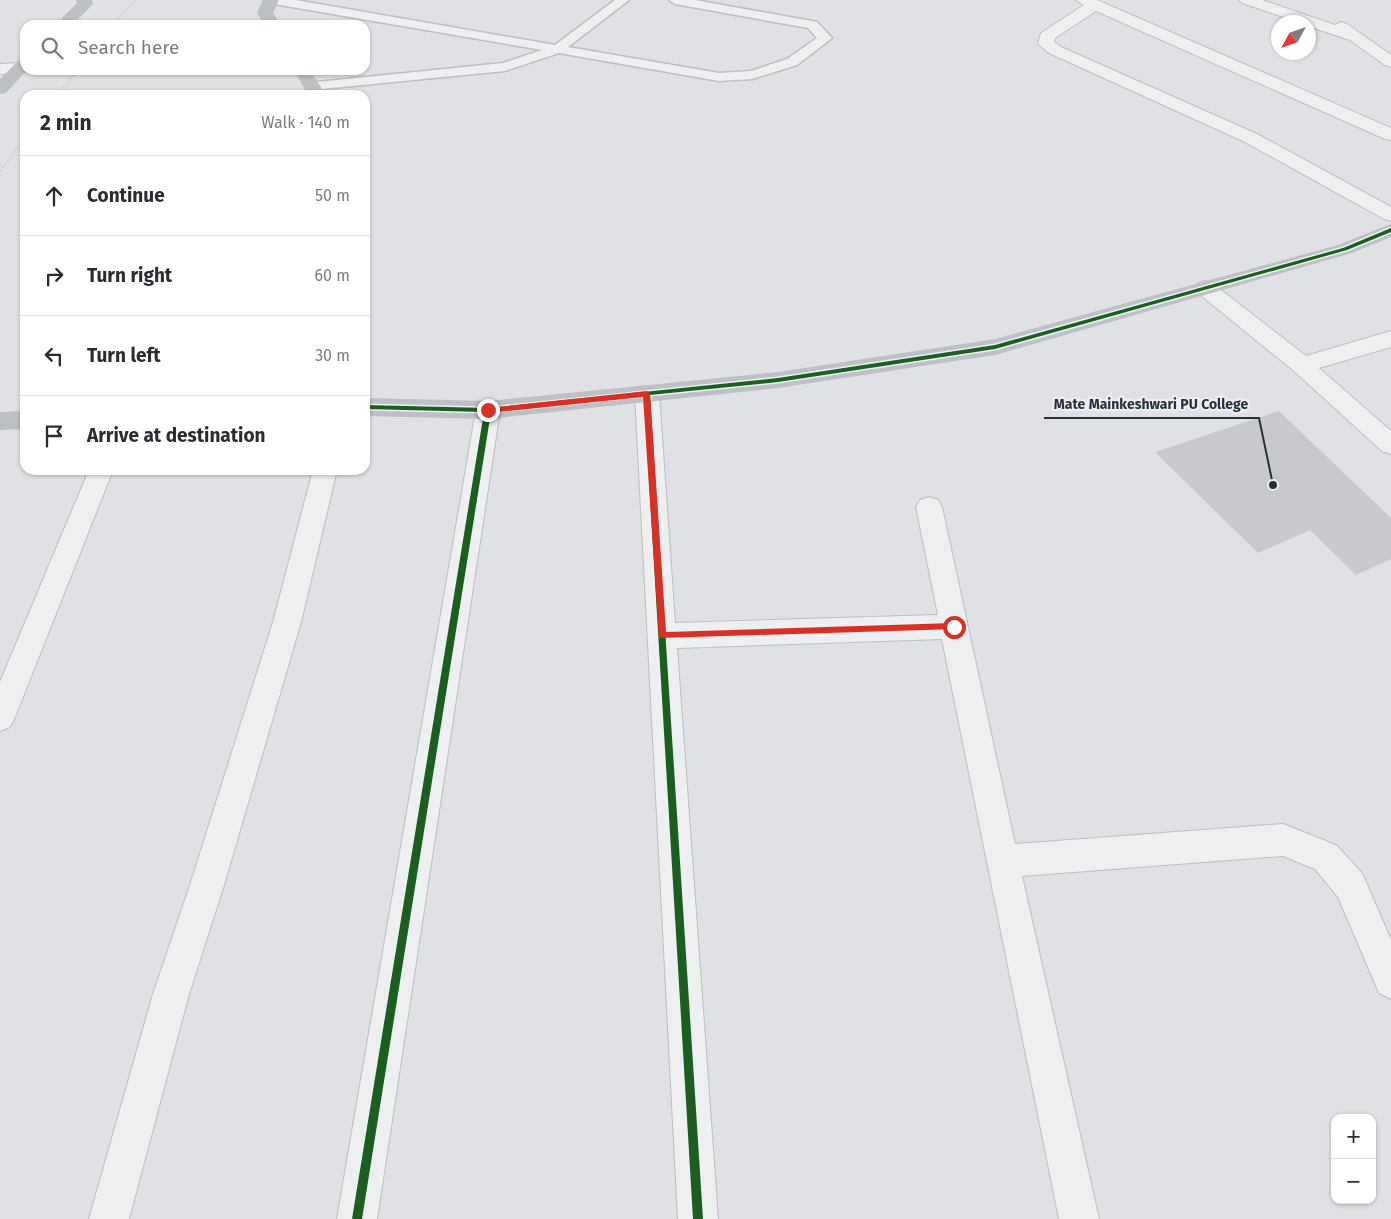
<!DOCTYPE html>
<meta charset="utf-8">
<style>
:root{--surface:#fff;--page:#f7f7f7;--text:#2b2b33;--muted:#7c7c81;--line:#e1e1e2}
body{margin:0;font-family:"Fira Sans",sans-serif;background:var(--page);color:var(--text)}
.controls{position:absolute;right:15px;bottom:15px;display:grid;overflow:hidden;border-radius:10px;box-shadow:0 1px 4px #0004}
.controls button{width:45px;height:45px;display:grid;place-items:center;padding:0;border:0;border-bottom:1px solid var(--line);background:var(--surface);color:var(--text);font:25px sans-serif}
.compass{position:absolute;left:1271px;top:15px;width:45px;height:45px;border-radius:50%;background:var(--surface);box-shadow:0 1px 4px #0004;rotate:230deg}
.stop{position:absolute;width:15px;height:15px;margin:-11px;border:4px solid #d93025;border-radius:50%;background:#fff}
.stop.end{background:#d93025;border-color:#fff;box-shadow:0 1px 5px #0008}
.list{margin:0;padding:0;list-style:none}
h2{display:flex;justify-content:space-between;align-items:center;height:65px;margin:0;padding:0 20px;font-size:21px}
h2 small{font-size:16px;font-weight:400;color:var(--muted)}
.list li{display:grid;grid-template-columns:32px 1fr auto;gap:15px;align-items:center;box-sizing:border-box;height:80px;padding:0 20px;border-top:1px solid var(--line)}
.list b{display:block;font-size:19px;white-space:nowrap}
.list em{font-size:16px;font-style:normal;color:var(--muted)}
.icon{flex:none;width:28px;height:28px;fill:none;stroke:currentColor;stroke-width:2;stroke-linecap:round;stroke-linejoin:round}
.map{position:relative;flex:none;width:1391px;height:1219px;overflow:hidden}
.search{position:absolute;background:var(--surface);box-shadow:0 1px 4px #0004;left:20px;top:20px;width:350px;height:55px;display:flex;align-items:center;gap:12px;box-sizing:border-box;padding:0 18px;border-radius:15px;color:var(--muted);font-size:19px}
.panel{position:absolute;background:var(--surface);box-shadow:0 1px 4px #0004;left:20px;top:90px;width:350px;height:385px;border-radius:15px}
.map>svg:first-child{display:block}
</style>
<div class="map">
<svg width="1391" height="1219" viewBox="0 0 1391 1219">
<rect width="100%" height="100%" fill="#dfe1e4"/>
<!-- building -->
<polygon fill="#c7c9cc" points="1279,411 1391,518 1391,559 1356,575 1310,530 1258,553 1155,452"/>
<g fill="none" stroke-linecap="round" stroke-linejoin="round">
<defs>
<polygon id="lane" points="268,0 296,0 555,45 615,0 629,0 568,47 719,73 751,71 787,59 817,38 808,28 675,4 669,0 695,0 812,21 817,22 832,38 797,65 752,79 719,81 559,53 505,71 312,90 305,86 307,83 503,63 542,50 274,4"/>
<g id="street">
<polygon points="1076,0 1097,0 1391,128 1391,140 1385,139 1096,11 1055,38 1054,42 1061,47 1257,134 1391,207 1391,221 1384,219 1245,142 1049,53 1038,44 1041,33 1084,5"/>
<polygon points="1239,0 1262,0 1335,25 1341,22 1347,24 1391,55 1391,67 1385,65 1350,40 1308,26 1308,22 1298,22 1242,3"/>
<polygon points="20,63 25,64 26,72 0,74 0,64"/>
<polygon points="1205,281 1212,283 1306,356 1391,331 1391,347 1319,368 1391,431 1391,454 1382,451 1294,371 1198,293 1195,288 1198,283"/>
<polygon points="647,386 655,388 659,394 675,623 938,615 916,507 920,500 929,497 938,500 942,507 1015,844 1283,824 1326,841 1337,846 1362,873 1391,940 1391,999 1379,993 1338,897 1315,869 1283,856 1022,876 1099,1219 1059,1219 942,639 677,648 718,1219 678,1219 635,394 639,388"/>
<polygon points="488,401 496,404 500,410 377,1219 337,1219 476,410 480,404"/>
<polygon points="89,470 113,470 15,717 10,727 0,731 0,682"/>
<polygon points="313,470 337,470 301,622 224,885 189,994 129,1219 89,1219 153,994 190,885 273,622"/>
</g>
</defs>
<!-- lane casing -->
<use href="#lane" stroke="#bdbfc2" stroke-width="3"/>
<!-- street casing -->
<use href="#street" stroke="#bdbfc2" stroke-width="2"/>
<!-- lane -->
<use href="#lane" fill="#eeeff1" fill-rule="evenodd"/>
<!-- street -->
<use href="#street" fill="#eeeff1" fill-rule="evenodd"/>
<!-- secondary -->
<g fill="#bdc1c4" fill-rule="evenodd">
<polygon points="76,0 92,0 93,4 72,25 55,25 77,3"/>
<polygon points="263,0 279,0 273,13 281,25 265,25 257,13"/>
<polygon points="25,58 25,70 27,70 6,93 0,94 0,79 19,60"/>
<polygon points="294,70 310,70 326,95 308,95"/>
<polygon points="1391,224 1391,237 1352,253 995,355 778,388 488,419 365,416 365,398 488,401 778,372 995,339 1338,245"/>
<polygon points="25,411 25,429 0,430 0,412"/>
</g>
<!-- rail -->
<g stroke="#c7c9cc" stroke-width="2.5" stroke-dasharray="1 3" stroke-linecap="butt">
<polyline points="113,25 135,0"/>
<polyline points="59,95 78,70"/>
<polyline points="0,171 25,139"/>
</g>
<defs>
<polygon id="cycleway" points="1391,228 1391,232 1347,250 995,349 778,382 650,395 703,1219 693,1219 644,396 491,412 362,1219 352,1219 484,412 365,409 365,405 488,408 778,378 995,345 1343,248"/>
</defs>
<!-- cycleway casing -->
<use href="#cycleway" stroke="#ecf0f4" stroke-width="3"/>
<!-- cycleway -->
<use href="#cycleway" fill="#1b5e20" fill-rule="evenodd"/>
</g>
<!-- route -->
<polygon fill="#d93025" points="647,391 650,394 666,632 954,623 957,624 957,629 659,638 643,397 488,413 484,410 488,408"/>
<!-- callouts -->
<path fill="none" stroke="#27313c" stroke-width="2" d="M1273 485L1259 418H1044"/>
<circle fill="#27313c" stroke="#ecf0f4" stroke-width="2" cx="1273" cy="485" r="5"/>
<g font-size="14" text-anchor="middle" font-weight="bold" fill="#27313c" stroke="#ecf0f4" stroke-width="4.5" stroke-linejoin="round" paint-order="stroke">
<text x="1151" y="409">Mate Mainkeshwari PU College</text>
</g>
</svg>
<div class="controls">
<button>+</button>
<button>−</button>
</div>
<svg class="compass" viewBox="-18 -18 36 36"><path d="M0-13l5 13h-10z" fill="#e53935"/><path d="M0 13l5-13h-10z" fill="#7c7c81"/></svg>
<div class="stop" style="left:954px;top:627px"></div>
<div class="stop end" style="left:488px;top:410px"></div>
<div class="search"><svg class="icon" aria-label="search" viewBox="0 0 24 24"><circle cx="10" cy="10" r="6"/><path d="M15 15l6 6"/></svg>Search here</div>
<section class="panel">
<h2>2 min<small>Walk · 140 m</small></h2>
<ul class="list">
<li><svg class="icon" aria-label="ahead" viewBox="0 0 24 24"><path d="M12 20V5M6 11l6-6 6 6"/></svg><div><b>Continue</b></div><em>50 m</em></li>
<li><svg class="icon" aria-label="right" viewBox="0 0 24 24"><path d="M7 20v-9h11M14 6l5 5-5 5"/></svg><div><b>Turn right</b></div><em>60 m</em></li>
<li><svg class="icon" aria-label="left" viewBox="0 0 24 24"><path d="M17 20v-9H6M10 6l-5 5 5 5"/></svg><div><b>Turn left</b></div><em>30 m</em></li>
<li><svg class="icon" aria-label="arrive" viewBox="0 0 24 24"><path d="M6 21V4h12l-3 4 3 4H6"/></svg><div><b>Arrive at destination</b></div></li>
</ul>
</section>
</div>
